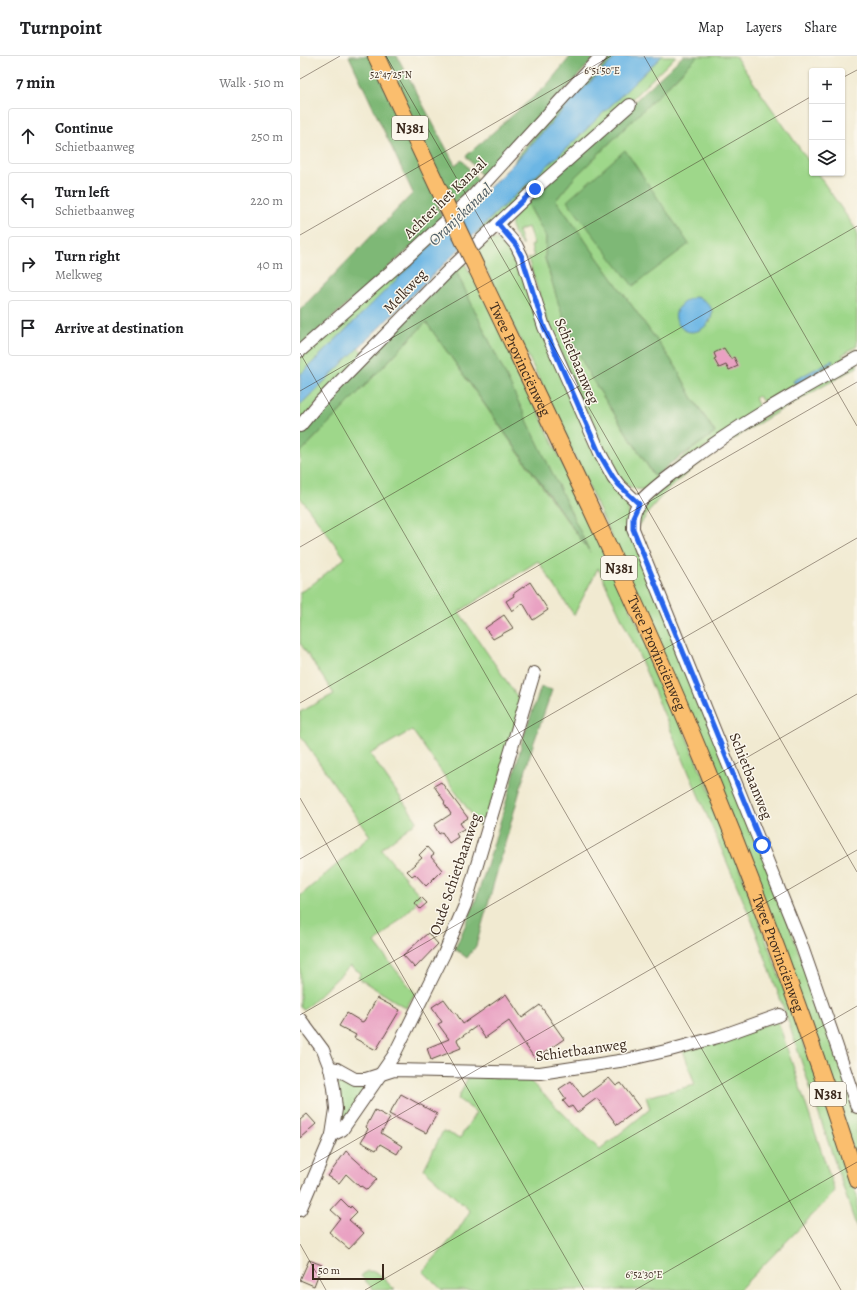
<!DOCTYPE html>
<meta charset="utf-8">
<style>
:root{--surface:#fff;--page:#f2f2f2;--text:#202124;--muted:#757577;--line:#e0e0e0}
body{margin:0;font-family:Alegreya,serif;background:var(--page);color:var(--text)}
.controls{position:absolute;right:12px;top:12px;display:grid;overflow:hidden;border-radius:4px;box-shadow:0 1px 3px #0004}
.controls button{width:36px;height:36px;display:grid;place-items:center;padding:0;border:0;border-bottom:1px solid var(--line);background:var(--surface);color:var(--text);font:20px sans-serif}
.scale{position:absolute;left:12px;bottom:10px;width:72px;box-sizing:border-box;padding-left:4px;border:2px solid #3b2a1e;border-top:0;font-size:11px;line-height:14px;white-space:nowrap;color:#3b2a1e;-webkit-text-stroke:3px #fbf7ec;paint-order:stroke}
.stop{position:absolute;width:12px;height:12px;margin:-9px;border:3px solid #2563eb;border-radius:50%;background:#fff}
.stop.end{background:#2563eb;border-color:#fff;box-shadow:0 1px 4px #0008}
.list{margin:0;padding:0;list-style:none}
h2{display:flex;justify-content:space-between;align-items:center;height:52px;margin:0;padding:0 16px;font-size:17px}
h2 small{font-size:13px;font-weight:400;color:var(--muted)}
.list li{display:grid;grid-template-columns:26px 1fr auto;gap:12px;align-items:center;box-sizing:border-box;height:56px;margin:0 8px 8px;padding:0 8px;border:1px solid var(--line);border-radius:4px}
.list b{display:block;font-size:15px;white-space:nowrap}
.list p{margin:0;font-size:13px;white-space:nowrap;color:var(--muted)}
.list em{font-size:13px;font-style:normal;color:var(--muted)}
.icon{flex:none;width:22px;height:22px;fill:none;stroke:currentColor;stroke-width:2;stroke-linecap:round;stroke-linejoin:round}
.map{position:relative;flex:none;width:557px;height:1234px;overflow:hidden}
header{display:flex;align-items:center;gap:24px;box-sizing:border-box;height:56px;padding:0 20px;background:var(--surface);border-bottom:1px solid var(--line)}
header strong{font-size:19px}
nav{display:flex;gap:22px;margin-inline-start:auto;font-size:14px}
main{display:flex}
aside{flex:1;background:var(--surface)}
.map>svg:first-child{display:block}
</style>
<header>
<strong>Turnpoint</strong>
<nav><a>Map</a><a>Layers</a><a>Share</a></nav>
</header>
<main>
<aside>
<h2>7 min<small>Walk · 510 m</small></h2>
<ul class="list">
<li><svg class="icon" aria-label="ahead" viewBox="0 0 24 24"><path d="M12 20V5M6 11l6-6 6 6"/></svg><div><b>Continue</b><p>Schietbaanweg</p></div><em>250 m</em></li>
<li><svg class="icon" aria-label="left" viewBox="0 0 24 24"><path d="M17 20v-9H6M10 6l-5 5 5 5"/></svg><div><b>Turn left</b><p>Schietbaanweg</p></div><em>220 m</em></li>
<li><svg class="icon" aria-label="right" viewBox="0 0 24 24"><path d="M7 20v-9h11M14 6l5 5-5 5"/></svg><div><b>Turn right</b><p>Melkweg</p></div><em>40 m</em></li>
<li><svg class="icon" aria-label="arrive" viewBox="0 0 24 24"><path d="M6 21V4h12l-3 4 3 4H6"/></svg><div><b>Arrive at destination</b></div></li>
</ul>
</aside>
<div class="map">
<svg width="557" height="1234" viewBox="0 0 557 1234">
<rect width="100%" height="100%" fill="#fbf7ec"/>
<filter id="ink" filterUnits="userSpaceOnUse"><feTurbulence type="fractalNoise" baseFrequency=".025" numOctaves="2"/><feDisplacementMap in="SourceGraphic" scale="8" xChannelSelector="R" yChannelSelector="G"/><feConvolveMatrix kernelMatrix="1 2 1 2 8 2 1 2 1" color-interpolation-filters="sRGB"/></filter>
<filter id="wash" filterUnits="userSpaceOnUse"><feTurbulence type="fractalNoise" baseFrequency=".012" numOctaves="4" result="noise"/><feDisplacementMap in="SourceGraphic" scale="16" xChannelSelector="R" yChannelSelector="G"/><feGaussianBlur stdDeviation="0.9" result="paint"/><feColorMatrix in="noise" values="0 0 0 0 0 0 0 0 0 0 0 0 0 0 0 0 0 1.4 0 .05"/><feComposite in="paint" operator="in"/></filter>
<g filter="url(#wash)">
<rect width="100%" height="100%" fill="#f1ead1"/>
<!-- green -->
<g fill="#9ed78a" stroke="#6c8054" fill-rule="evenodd">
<polygon points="362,0 376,0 314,60 178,180 176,178 199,154 271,88"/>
<path d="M 398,0 L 435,0 L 512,110 L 512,117 L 517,117 L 557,175 L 557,290 L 542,299 L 544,301 L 557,293 L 557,299 L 469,349 L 463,346 L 459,340 L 455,342 L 458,349 L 457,356 L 345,433 C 334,435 328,430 319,423 L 260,304 L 228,203 L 234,201 L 231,190 L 234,188 L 228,171 L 218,175 L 223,190 C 205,169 210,164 227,146 L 246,181 L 245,203 L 267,273 L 290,320 L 356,423 L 389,396 L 415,376 L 392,341 L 376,311 L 256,144 L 275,121 ZM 395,241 L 402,243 L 412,255 L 410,267 ZM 532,304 L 533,306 L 498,327 L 494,327 L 494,325 Z"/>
<polygon points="148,169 148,173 0,319 0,298"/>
<path d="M 194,183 C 211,184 217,201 225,214 L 328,448 L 329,457 L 473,825 L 547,1029 L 557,1059 L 557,1106 L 309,475 L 243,331 L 176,193 L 186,185 Z"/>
<polygon points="163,204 170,217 174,218 347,588 425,772 525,1045 557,1141 557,1173 484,953 452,865 338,597 298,512 274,559 238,505 159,556 223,649 184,776 112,674 70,698 117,765 81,793 122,842 75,887 95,913 115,937 106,952 58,922 61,917 50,910 4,954 0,950 0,840 70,780 0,679 0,656 34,638 0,587 0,536 9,531 45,502 0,441 0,397 126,266 254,447 288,493 155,213"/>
<polygon points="58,292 64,297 0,366 0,349"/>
<path d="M 557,304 L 557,311 C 503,342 446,371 396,410 C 381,422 365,435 352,451 C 347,458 343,465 338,471 L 340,458 L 347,447 L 364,429 L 396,402 Z"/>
<polygon points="478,965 535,1136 439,1234 142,1234 123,1215 155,1179 170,1155 124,1113 143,1075 160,1082 176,1056 158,1043 168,1021 227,1022 300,1094 350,1053 346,1041 395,1029 383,994"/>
<polygon points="37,1018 68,1027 40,1071"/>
<polygon points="67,1215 77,1216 95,1234 74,1234 61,1220"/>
</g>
<!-- forest -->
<g fill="#7eb876" stroke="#5c714a">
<polygon points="49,0 70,0 137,145 138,152 143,163 0,290 0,254 113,137"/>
<polygon points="81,0 97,0 155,109 162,104 178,124 152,149"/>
<polygon points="271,0 296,0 228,75 182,120 166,100 246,30"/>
<polygon points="312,0 317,0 279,37 214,107 216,102 240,72"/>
<polygon points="383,0 398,0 275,121 256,144 376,311 392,341 415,377 371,407 355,421 290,320 275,291 260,253 245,202 246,181 227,146"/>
<polygon points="325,94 389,188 333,230 267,145"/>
<polygon points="155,213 290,496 126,266 0,397 0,374"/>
<polygon points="241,631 252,634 232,692 176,890 167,902 155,893 174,849 187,810 212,726 223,682"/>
</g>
<!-- water -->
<g fill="#6cb6e4" stroke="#547081">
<polygon points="317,0 362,0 271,88 199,154 0,349 0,319 161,160 214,107 279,37"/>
<path d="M 395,241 C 434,251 396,292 379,269 C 369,256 383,244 395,241 Z"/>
<polygon points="532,304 533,306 498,327 494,327 493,325"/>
</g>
<g id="blocks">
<!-- building -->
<g fill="#e9a1c2">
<polygon points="424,292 431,303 434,301 438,310 429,314 426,309 419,312 414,303 416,302 414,297"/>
<polygon points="230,526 248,554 233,564 223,547 212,555 206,545 214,540 213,538"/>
<polygon points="204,559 213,572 193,583 185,572"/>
<polygon points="141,726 168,762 160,767 164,773 156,777 158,781 149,787 142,776 139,778 134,769 151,758 144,747 145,746 134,730"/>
<polygon points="127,791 134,799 131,801 142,814 126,830 115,818 112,820 107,815 122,802 119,799"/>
<polygon points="121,841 127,847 120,853 115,847"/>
<polygon points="128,877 138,888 115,912 103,899"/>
<polygon points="206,938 222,962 240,949 264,983 235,1003 209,965 185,982 177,970 157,984 161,992 131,1004 127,992 149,983 138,968 142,966 132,951 144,943 155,958 156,957 163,968"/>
<polygon points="77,942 100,954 76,994 54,982 56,979 39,970 47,957 62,966 64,965"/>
<polygon points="309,1022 316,1030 321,1027 340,1052 317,1069 297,1042 277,1057 272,1050 269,1052 263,1045 266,1043 259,1033 271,1025 283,1041"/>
<polygon points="101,1038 137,1058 126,1077 89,1058"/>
<polygon points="75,1054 90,1062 81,1077 102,1090 97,1098 80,1088 76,1094 61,1086 68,1073 66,1071"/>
<polygon points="7,1058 16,1068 0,1082 0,1064"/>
<polygon points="46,1095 77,1123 67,1134 61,1130 60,1131 46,1118 39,1127 28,1120"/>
<polygon points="41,1143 50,1152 51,1150 57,1156 49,1164 64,1177 49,1193 29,1176 40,1162 31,1154"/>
<polygon points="9,1204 22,1209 14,1230 0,1224"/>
</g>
</g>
</g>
<g filter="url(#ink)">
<use href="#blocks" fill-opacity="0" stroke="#564739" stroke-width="1"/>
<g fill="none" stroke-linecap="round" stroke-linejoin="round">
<defs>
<g id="minor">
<polyline points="198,168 216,189 222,201 244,271 301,399 313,421 319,429 339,448"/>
<polyline points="0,295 105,203 172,141 301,0"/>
<path d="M 557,302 C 498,335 440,367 386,408 C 370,420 352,432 339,447 C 333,455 333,464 333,473 L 501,888 L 536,988 L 557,1051"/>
<polyline points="0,370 19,347 150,213 235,133 330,49"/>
<polyline points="0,963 23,994 30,1012 34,1032 36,1053 32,1079 0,1154"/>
<polyline points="30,1012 37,1013 55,1023 66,1023 94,1014 240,1017 326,1004 370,994 418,981 480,959"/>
<polyline points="32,1079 42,1074 94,999 144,898 165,849 234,617"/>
</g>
<g id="major">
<polyline points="76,0 144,144"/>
<path id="s1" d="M 177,213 C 245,356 315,499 378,645 C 445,802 505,962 557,1124"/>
</g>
</defs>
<!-- minor casing -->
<use href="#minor" stroke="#564739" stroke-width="14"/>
<!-- major casing -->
<use href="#major" stroke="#564739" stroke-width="18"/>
<!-- minor -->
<use href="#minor" stroke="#fff" stroke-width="12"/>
<!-- major -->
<use href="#major" stroke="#fabe6e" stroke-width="16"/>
<defs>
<polyline id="major-bridge" points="144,144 177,213"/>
</defs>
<!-- major-bridge casing -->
<use href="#major-bridge" stroke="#564739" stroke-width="18" stroke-linecap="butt"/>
<!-- major-bridge -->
<use href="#major-bridge" stroke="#fabe6e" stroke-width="16"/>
</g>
</g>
<g fill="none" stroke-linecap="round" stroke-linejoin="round" filter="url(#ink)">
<!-- route -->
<polyline stroke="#2563eb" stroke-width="5" points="235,133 198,168 216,189 222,201 244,271 300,399 313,421 319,429 339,448 333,461 333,473 462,789"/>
</g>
<!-- ticks -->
<path fill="none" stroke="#3b2a1e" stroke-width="1" stroke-opacity="0.45" d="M 86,0 L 557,816M 344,0 L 557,370M 542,22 L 557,14M 0,23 L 40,0M 0,179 L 311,0M 0,297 L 541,1234M 0,335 L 512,40M 0,491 L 557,170M 0,647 L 557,326M 0,742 L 284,1234M 0,803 L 557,482M 0,959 L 557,638M 0,1116 L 557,794M 0,1188 L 26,1234M 65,1234 L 557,950M 335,1234 L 557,1106"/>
<g text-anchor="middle" stroke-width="3" stroke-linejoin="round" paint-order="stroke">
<!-- shield labels -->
<g fill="#fbf7ec" stroke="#75685c" stroke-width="1">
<rect x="92" y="60" width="36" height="24" rx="3"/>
<rect x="301" y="500" width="36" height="24" rx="3"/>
<rect x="510" y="1026" width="36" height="24" rx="3"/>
</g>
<g font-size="14" font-weight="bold" fill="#3b2a1e">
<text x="110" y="77">N381</text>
<text x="319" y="517">N381</text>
<text x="528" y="1043">N381</text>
</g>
<!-- street labels -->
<g font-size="15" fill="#3b2a1e" stroke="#fbf7ec">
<text transform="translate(145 142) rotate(-44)" y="5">Achter het Kanaal</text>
<text transform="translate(105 235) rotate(-46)" y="5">Melkweg</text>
<text dy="5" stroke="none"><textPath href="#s1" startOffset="100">Twee Provinciënweg</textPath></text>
<text transform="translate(277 305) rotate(67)" y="5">Schietbaanweg</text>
<text dy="5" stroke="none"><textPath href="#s1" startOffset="424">Twee Provinciënweg</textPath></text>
<text transform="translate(451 720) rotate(68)" y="5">Schietbaanweg</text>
<text transform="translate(155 818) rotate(-71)" y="5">Oude Schietbaanweg</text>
<text dy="5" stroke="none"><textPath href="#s1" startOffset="748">Twee Provinciënweg</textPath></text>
<text transform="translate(281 994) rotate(-8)" y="5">Schietbaanweg</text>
</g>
<!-- water labels -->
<g font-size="16" font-style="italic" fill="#4c5b63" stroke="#fbf7ec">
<text transform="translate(160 158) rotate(-44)" y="6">Oranjekanaal</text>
</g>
</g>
<g font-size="10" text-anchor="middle" fill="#3b2a1e" stroke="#fbf7ec" stroke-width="3" stroke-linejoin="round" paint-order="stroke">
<text x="302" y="18">6°51'50"E</text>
<text x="91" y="22">52°47'25"N</text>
<text x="344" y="1222">6°52'30"E</text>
</g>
</svg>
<div class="controls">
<button>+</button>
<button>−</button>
<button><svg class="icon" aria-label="layers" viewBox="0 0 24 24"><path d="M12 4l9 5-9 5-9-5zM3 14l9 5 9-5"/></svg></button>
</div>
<div class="scale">50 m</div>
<div class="stop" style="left:462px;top:789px"></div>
<div class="stop end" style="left:235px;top:133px"></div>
</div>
</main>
